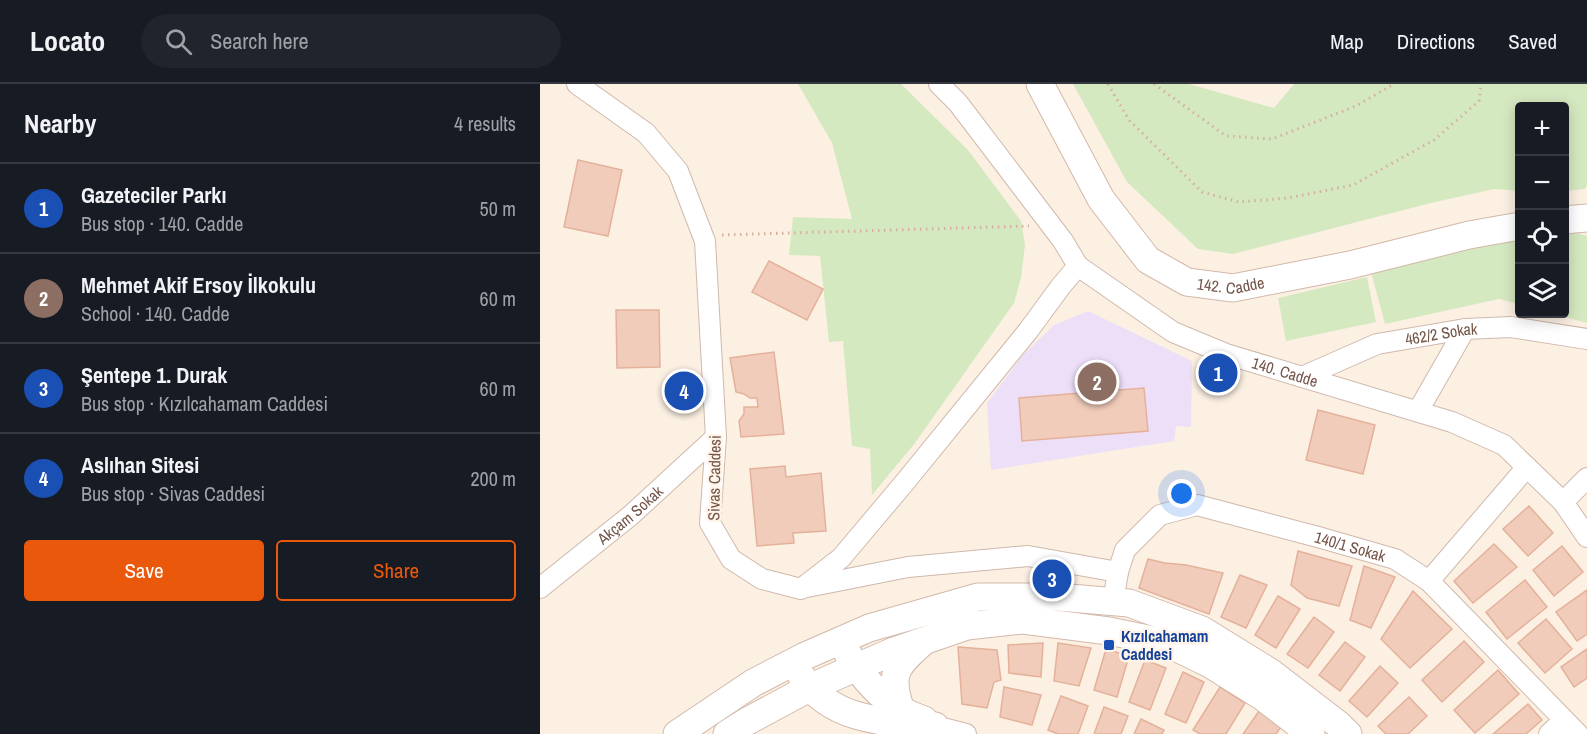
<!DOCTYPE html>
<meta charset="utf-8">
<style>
:root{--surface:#171b24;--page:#20242c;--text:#f1f3f6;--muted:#9ea1a6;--line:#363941;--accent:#ea580c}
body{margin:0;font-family:"Archivo Narrow",sans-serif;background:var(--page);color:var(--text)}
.controls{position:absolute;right:18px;top:18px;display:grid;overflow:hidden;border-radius:6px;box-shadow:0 3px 15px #0003}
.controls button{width:54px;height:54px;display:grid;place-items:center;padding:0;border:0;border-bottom:2px solid var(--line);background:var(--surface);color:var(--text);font:30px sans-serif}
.you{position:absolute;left:642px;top:410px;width:21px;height:21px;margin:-15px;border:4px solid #fff;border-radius:50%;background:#1a73e8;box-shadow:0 0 0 9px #1a73e833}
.badge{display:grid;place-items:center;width:39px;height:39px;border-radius:50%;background:var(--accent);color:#fff;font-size:20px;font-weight:700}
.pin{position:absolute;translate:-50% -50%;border:3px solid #fff;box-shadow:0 2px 6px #0006}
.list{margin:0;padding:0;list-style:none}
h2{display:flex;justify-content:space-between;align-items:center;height:78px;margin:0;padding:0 24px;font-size:26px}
h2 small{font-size:20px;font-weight:400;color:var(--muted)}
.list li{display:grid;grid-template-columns:39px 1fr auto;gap:18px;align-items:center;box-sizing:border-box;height:90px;padding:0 24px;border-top:2px solid var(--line)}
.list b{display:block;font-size:22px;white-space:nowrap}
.list p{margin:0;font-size:20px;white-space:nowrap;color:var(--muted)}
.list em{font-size:20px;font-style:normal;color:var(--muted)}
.actions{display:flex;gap:12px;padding:18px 24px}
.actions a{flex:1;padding:14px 0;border:2px solid var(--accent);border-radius:6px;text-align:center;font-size:21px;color:var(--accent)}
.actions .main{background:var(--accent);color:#fff}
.icon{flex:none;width:33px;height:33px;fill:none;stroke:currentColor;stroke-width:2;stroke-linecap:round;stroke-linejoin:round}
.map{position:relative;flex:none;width:1047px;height:650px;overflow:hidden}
header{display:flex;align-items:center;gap:36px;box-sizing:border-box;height:84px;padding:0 30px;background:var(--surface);border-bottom:2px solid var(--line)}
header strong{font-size:28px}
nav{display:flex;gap:33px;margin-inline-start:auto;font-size:21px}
.search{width:420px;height:54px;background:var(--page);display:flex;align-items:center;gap:15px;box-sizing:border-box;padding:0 21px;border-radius:33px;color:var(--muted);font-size:22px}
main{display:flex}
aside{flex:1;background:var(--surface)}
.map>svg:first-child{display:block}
</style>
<header>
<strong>Locato</strong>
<div class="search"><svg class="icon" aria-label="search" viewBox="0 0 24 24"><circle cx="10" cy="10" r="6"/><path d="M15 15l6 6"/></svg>Search here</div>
<nav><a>Map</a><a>Directions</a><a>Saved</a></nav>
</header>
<main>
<aside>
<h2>Nearby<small>4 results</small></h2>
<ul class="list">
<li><span class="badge" style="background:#1a4fb4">1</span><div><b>Gazeteciler Parkı</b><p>Bus stop · 140. Cadde</p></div><em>50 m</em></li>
<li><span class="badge" style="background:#8d6e63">2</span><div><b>Mehmet Akif Ersoy İlkokulu</b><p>School · 140. Cadde</p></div><em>60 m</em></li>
<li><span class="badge" style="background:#1a4fb4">3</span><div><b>Şentepe 1. Durak</b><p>Bus stop · Kızılcahamam Caddesi</p></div><em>60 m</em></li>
<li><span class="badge" style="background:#1a4fb4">4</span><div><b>Aslıhan Sitesi</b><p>Bus stop · Sivas Caddesi</p></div><em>200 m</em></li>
</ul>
<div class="actions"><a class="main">Save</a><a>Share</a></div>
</aside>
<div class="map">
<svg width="1047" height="650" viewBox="0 0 1047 650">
<rect width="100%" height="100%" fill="#fcf0e3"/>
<!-- education -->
<polygon fill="#eddff8" points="548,227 652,277 651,343 636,342 634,357 451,386 447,319 484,270 514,241"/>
<!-- green -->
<g fill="#d5e9c1">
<polygon points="258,0 361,0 428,66 481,137 485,161 481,194 474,219 375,359 332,411 330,365 312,362 303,257 289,258 280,172 249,171 253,133 312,135 292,59"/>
<polygon points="533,0 649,0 734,24 754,0 1047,0 1047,102 1044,105 1025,107 1024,22 980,22 979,107 954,105 891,119 693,170 658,165 587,98"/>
<polygon points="1034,148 1047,152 1047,239 1013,230 1024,230 1025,149"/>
<polygon points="979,154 979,220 959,215 845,240 831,188 962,156"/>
<polygon points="827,193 836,238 746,257 738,214"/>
</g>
<!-- building -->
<g fill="#f1ccba" stroke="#e4b19b" stroke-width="1.5">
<polygon points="38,76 82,86 68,152 24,143"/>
<polygon points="229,177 283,205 267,236 212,208"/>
<polygon points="76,226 119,226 120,283 77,284"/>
<polygon points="234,268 244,350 201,353 199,337 204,330 204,323 218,323 217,314 210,314 204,310 196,308 190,274"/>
<polygon points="604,304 608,347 482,357 479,314"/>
<polygon points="778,326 835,341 823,390 766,376"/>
<polygon points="245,382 246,393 281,389 286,447 253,449 254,459 217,462 210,385"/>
<polygon points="989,422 1013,449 988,472 963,445"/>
<polygon points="954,460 977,483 933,519 914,497"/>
<polygon points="1022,462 1043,488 1014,512 993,486"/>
<polygon points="758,467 812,482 799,522 767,514 751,501"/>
<polygon points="608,475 625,479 646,481 683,489 669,530 599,504"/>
<polygon points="824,482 855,493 831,544 810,536"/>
<polygon points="700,491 727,501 706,544 681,533"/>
<polygon points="985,496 1007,523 967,555 946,528"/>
<polygon points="1047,506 1047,550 1037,557 1016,528"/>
<polygon points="873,507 912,545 870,584 841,555"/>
<polygon points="738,512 760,525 736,564 715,551"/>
<polygon points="774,533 794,548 768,584 747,570"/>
<polygon points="1006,535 1032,565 1005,589 978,559"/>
<polygon points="924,557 944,578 902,618 882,596"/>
<polygon points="805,558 825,573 800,607 779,591"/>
<polygon points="503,559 501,593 469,589 468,561"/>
<polygon points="518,559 551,564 539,602 514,597"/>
<polygon points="418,563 457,566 461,596 454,598 447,624 422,620"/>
<polygon points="566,565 589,572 577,613 554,606"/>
<polygon points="1047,565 1047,594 1034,603 1021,583"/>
<polygon points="605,576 626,584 610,626 589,618"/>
<polygon points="840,582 858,599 827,633 809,617"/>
<polygon points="958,586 979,610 935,649 914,626"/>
<polygon points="643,588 664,598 646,639 625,630"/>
<polygon points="464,603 501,611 492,641 460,633"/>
<polygon points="680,603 705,619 686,650 660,650 653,646"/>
<polygon points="521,612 548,622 538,650 518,650 508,646"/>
<polygon points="869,613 887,632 868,650 846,650 838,642"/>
<polygon points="988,620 1002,636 986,650 953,650"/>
<polygon points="564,623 588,632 581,650 554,650"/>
<polygon points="719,627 741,643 736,650 703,650"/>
<polygon points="601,635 624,646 622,650 594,650"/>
</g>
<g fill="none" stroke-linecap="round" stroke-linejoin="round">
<defs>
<g id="street">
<polyline points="37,0 106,49 138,87 163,152 165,157 176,353 170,439 191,475 222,495 261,505 301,474 365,398 488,247 521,202 538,182"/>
<path id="s1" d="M 399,0 L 418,19 L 523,157 L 538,182 L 633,248 L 686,270 L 912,338 L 964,361 L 1023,418 L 1047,453"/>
<path id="s2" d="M 762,293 L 837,260 L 925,245 L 971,243 L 1047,255"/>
<polyline points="878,327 925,245"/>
<polyline points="1023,418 1047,394"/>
<polyline points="889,497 987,383"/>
<polyline points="267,503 368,483 488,472 578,488"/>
<path id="s3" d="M 0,504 L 90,432 L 176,353"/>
<path id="s4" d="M 573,518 L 578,488 L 585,466 L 620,431 L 657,421 L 778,453 L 855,475 L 889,497 L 1038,650"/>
<polyline points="395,642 426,650"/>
<polyline points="1009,650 1024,636"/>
</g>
<g id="secondary">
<path id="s5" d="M 500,0 L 561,115 L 608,176 L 647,198 L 693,204 L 810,181 L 929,151 L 980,142"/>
<polyline points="1024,136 1047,134"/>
<path d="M 308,570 C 321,591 340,613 361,626 C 368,630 376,633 384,636"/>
<path d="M 262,593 C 293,638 346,638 395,642"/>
<path d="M 361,626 C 348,590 356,582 383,558"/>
<polyline points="137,650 213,599 265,572 329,544 438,513 518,513 589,519 662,546 730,588 799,641 808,650"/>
<polyline points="187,650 206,638 269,604 354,567 427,542 483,536 569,547 627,559 670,580 723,613 771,650"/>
</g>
</defs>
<!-- street casing -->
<use href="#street" stroke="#cfb9ac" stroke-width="22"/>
<!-- secondary casing -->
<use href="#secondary" stroke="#d2b8a9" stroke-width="29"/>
<!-- path -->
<g stroke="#d6af9e" stroke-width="3" stroke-dasharray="1.5 4.5" stroke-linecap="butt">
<polyline points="568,0 589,36 662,108 699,118 748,114 813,101 894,56 939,17 941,0"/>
<polyline points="614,0 686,52 732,55 816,22 854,0"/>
<polyline points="182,151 489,142"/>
</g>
<!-- street -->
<use href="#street" stroke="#fff" stroke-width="20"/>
<!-- secondary -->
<use href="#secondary" stroke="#fff" stroke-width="27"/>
</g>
<!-- markers -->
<rect fill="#1a4fb4" stroke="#fff4e9" stroke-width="2" x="563" y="555" width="12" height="12" rx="3"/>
<g text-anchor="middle" stroke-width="5" stroke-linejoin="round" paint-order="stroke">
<!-- street labels -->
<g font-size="16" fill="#745549" stroke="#fff4e9">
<text dy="6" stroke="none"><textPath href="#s5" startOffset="296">142. Cadde</textPath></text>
<text dy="6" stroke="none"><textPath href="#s2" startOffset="147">462/2 Sokak</textPath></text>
<text dy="6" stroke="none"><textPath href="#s1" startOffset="464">140. Cadde</textPath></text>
<text transform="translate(174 394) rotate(-89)" y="6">Sivas Caddesi</text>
<text dy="6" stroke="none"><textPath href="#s3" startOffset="116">Akçam Sokak</textPath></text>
<text dy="6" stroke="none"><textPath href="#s4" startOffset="300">140/1 Sokak</textPath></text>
</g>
<!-- transit labels -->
<g font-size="16" font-weight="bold" fill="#164399" stroke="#fff4e9" text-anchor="start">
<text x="581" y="558">Kızılcahamam<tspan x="581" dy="18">Caddesi</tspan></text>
</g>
</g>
</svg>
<div class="controls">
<button>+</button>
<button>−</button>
<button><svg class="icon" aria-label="locate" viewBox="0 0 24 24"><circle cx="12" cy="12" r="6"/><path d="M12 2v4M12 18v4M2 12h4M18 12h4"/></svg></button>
<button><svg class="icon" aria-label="layers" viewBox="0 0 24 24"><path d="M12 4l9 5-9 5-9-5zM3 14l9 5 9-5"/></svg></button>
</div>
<div class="you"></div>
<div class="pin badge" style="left:678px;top:289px;background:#1a4fb4">1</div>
<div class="pin badge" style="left:557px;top:298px;background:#8d6e63">2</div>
<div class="pin badge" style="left:512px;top:495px;background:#1a4fb4">3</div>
<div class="pin badge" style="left:144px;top:307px;background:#1a4fb4">4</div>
</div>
</main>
